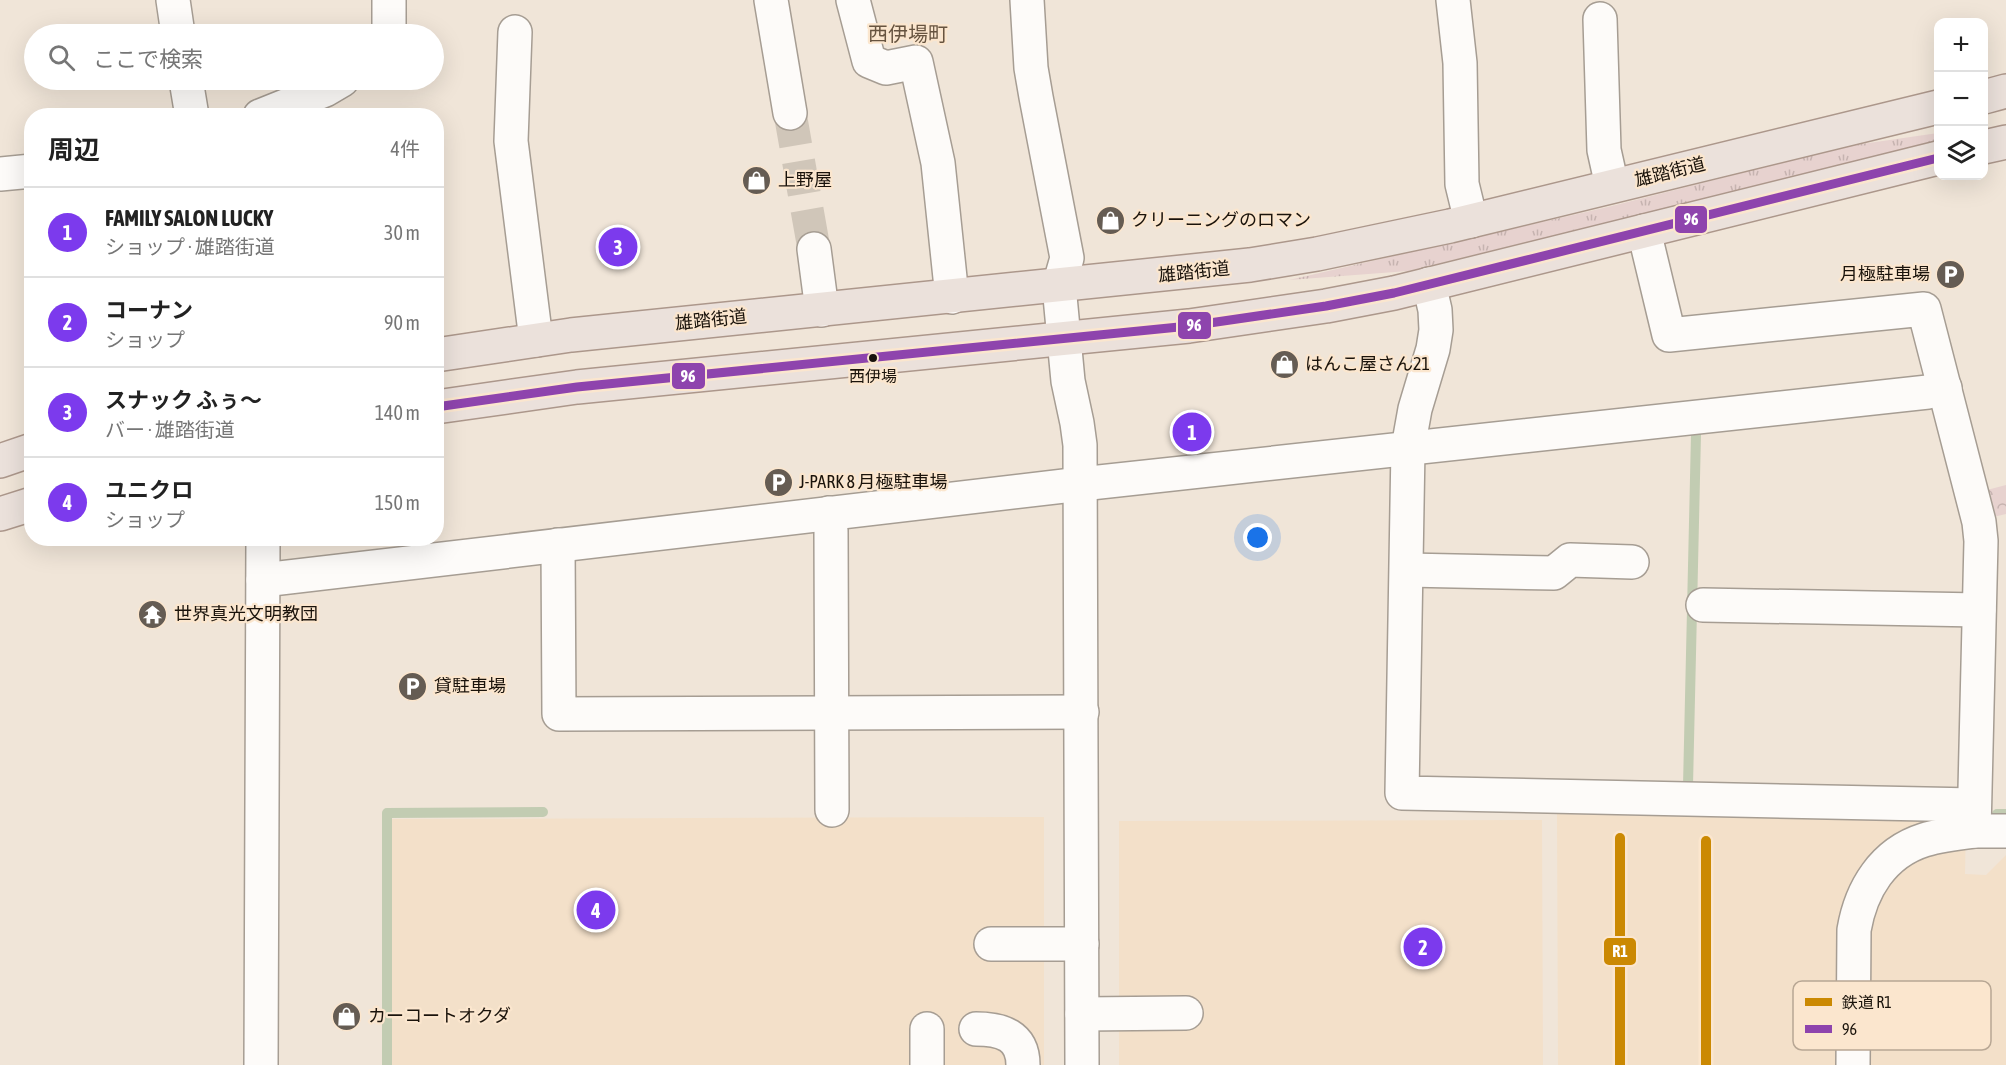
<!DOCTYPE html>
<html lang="ja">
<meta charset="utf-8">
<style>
:root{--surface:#fff;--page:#f2f2f2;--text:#222;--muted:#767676;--line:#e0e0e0;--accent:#7c3aed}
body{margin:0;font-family:"Asap Condensed","Noto Sans JP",sans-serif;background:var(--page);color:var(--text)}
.controls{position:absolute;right:18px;top:18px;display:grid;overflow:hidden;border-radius:12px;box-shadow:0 6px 24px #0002}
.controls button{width:54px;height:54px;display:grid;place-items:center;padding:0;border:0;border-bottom:2px solid var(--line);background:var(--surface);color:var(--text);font:30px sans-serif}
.you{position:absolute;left:1258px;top:538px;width:21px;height:21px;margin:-15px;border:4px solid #fff;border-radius:50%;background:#1a73e8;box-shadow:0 0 0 9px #1a73e833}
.badge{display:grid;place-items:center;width:39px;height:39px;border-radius:50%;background:var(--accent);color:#fff;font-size:20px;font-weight:700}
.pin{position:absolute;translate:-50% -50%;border:3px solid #fff;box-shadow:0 2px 6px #0006}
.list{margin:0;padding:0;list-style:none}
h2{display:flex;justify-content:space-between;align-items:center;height:78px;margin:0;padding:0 24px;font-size:26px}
h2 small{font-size:20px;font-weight:400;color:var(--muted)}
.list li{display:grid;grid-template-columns:39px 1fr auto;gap:18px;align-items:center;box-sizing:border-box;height:90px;padding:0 24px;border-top:2px solid var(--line)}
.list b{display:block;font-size:22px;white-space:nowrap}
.list p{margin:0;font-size:20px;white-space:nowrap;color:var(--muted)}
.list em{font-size:20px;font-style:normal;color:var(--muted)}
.icon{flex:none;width:33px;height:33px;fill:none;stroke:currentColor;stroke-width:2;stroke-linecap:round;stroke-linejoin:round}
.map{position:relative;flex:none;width:2006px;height:1065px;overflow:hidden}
.search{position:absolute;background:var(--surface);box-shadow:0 6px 24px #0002;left:24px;top:24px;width:420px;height:66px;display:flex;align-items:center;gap:15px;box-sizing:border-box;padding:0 21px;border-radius:33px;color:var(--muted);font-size:22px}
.panel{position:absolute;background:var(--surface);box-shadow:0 6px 24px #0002;left:24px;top:108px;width:420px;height:438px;border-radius:24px}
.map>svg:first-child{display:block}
</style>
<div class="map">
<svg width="2006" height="1065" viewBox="0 0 2006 1065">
<defs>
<pattern id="grass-tufts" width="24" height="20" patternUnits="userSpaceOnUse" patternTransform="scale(1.5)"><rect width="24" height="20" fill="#e7d2cf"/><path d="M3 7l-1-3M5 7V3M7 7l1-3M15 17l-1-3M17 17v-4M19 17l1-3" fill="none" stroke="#c6b3b0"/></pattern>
<pattern id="park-crowns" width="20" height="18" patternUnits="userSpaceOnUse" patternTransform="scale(1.5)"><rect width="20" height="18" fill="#e7d2cf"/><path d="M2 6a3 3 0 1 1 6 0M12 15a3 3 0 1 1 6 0" fill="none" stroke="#c6b3b0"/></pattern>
</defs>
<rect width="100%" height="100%" fill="#f0e5d8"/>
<!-- built -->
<g fill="#f3e0c9">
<polygon points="1557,814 1966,822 1965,874 1986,875 2006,855 2006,1065 1558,1065"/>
<polygon points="1044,817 1044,1065 392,1065 392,819"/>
<polygon points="1542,820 1543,1065 1119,1065 1119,821"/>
</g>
<!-- grass -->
<polygon fill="url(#grass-tufts)" points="1938,133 1938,142 1408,271 1289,280 1612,206 1848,146"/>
<!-- park -->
<polygon fill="url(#park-crowns)" points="2006,485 2006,514 1989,518 1983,491"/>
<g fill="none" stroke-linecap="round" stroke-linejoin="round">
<!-- stream -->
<g stroke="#c2ccb2" stroke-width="10">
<polyline points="1688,786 1696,434"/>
<polyline points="1997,814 2006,814"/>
<polyline points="387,1065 387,813 543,812"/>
</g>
<!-- minor-tunnel -->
<polyline stroke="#d0c6b9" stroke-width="33" stroke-dasharray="33 16" stroke-linecap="butt" points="790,113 814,249"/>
<defs>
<g id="minor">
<polyline points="173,0 178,34"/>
<polyline points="771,0 790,113"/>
<polyline points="853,0 869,61 886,68 916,62 938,163 952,297"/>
<polyline points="1027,0 1031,68 1036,97 1067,258 1059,286 1068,381 1077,423 1080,445 1082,1065"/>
<polyline points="1453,0 1460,63 1462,184 1471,221"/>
<polyline points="1600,19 1604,150 1612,186"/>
<polyline points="515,32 511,141 536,340"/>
<polyline points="387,34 389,32 389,0"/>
<polyline points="186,80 192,116"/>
<polyline points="260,116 325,90 342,80"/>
<polyline points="0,174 32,171"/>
<polyline points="1644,231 1669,335 1924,309 1979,522 1981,541 1974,831 2006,831"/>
<polyline points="814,249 822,310"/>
<polyline points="1429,284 1435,310 1436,330 1433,349 1415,409 1408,448 1402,793 1974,805"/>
<polyline points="829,513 831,531 832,810"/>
<polyline points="558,545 559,714 1082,712"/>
<polyline points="1407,570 1554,573 1570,560 1632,562"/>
<polyline points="263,580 1081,484 1928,392 1945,388"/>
<polyline points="1703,605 1979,610"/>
<polyline points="991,944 1082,944"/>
<polyline points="1082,1014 1186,1013"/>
<polyline points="927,1029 927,1065"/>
<path d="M 976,1029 C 1001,1029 1023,1035 1023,1065"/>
<polyline points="261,1065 263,538"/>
<path d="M 1853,1065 L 1854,930 C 1861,889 1883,853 1924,840 C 1940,835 1957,833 1974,831"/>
</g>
<g id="major">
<polyline points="1984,97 2006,91"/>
<polyline points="1984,147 2006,142"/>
<polyline points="436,355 571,335 1250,265 1317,254 1450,226 1938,107"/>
<polyline points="436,407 577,387 1189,326 1326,306 1394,293 1938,158"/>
<polyline points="0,461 32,450"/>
<polyline points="0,514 32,504"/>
</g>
</defs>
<!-- minor casing -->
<use href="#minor" stroke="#a69d93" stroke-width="36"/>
<!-- major casing -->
<use href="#major" stroke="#ac978b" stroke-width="36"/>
<!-- minor -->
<use href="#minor" stroke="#fdfbf9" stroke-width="33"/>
<!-- major -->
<use href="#major" stroke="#ebe1db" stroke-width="33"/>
<defs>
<polyline id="bus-1" points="436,407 577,387 1189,326 1326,306 1394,293 1938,158"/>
</defs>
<!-- bus-1 casing -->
<use href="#bus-1" stroke="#fbe6ce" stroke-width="14"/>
<!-- bus-1 -->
<use href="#bus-1" stroke="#8e44ad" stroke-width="9"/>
<defs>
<g id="rail-1">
<polyline points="1620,1065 1620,838"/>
<polyline points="1706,1065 1706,841"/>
</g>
</defs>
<!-- rail-1 casing -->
<use href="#rail-1" stroke="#fbe6ce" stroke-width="15"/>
<!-- rail-1 -->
<use href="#rail-1" stroke="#cb8902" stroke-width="10"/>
</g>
<!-- icons -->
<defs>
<symbol id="shop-disc" viewBox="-11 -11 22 22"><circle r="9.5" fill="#655c53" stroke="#fbe6ce"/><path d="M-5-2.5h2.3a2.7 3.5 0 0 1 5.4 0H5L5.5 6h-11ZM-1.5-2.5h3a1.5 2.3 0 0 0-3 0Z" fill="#fff"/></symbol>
<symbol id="parking-disc" viewBox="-11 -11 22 22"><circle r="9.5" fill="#655c53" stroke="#fbe6ce"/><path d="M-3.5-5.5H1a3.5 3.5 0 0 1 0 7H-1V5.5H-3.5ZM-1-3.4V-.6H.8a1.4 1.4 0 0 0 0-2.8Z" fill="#fff"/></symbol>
<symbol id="temple-disc" viewBox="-11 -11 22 22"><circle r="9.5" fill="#655c53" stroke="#fbe6ce"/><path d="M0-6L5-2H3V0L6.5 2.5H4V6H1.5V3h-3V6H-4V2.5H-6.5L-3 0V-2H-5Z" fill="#fff"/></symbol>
</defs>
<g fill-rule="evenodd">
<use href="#shop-disc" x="740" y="164" width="33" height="33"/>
<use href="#shop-disc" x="1094" y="204" width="33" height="33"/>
<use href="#parking-disc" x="1934" y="258" width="33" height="33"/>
<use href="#shop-disc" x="1268" y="348" width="33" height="33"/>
<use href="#parking-disc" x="762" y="466" width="33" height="33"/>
<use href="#temple-disc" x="136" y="598" width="33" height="33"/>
<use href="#parking-disc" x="396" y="670" width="33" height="33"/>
<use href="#shop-disc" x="330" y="1000" width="33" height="33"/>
</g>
<!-- markers -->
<circle fill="#1a130b" stroke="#fbe6ce" stroke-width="2" cx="873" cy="358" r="5"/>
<g text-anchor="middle" stroke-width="4.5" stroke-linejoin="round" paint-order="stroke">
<!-- bus labels -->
<g font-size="16" fill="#1a130b" stroke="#fbe6ce">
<text x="873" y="382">西伊場</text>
</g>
<!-- street labels -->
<g font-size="18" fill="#1a130b" stroke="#fbe6ce">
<text transform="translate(1670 172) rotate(-14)" y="6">雄踏街道</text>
<text transform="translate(1194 272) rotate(-6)" y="6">雄踏街道</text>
<text transform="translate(711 320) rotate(-6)" y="6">雄踏街道</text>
</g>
<!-- poi labels -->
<g font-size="18" fill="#1a130b" stroke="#fbe6ce" text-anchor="start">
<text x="778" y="186">上野屋</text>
<text x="1131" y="226">クリーニングのロマン</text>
<text x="1930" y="280" text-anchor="end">月極駐車場</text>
<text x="1305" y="370">はんこ屋さん21</text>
<text x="799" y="488">J-PARK 8 月極駐車場</text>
<text x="174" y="620">世界真光文明教団</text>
<text x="434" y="692">貸駐車場</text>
<text x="368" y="1022">カーコートオクダ</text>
</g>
<!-- neighbourhood labels -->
<g font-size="20" fill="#675440" stroke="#fbe6ce">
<text x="908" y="41">西伊場町</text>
</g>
</g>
<!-- legend -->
<rect x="1793" y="981" width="198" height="69" rx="9" fill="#fbe6ce" stroke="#b8a794" stroke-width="1.5"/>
<rect x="1805" y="998" width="27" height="8" fill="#cb8902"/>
<rect x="1805" y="1025" width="27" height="8" fill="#8e44ad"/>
<g font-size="16" fill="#1a130b">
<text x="1842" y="1008">鉄道 R1</text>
<text x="1842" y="1035">96</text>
</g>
<g stroke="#fbe6ce" stroke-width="2">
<rect x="1674" y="205" width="34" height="29" rx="6" fill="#8e44ad"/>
<rect x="1177" y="311" width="35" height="29" rx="6" fill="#8e44ad"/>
<rect x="671" y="362" width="35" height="28" rx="6" fill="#8e44ad"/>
<rect x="1603" y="937" width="34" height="29" rx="6" fill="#cb8902"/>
</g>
<g font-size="16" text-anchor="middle" font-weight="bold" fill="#fff">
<text x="1691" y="225">96</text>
<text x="1194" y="331">96</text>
<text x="688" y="382">96</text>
<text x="1620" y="957">R1</text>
</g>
</svg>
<div class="controls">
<button>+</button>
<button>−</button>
<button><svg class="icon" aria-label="layers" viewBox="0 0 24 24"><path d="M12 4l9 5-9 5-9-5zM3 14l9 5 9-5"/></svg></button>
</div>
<div class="you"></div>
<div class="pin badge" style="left:1192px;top:432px">1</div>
<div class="pin badge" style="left:1423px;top:947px">2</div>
<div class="pin badge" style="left:618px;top:247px">3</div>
<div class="pin badge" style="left:596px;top:910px">4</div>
<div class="search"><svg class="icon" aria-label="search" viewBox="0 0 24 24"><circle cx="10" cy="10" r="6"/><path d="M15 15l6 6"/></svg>ここで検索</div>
<section class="panel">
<h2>周辺<small>4件</small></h2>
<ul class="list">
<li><span class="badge">1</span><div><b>FAMILY SALON LUCKY</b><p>ショップ · 雄踏街道</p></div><em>30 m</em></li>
<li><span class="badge">2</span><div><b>コーナン</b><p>ショップ</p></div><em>90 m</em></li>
<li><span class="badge">3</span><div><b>スナック ふぅ～</b><p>バー · 雄踏街道</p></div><em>140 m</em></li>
<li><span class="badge">4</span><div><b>ユニクロ</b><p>ショップ</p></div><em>150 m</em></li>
</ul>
</section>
</div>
